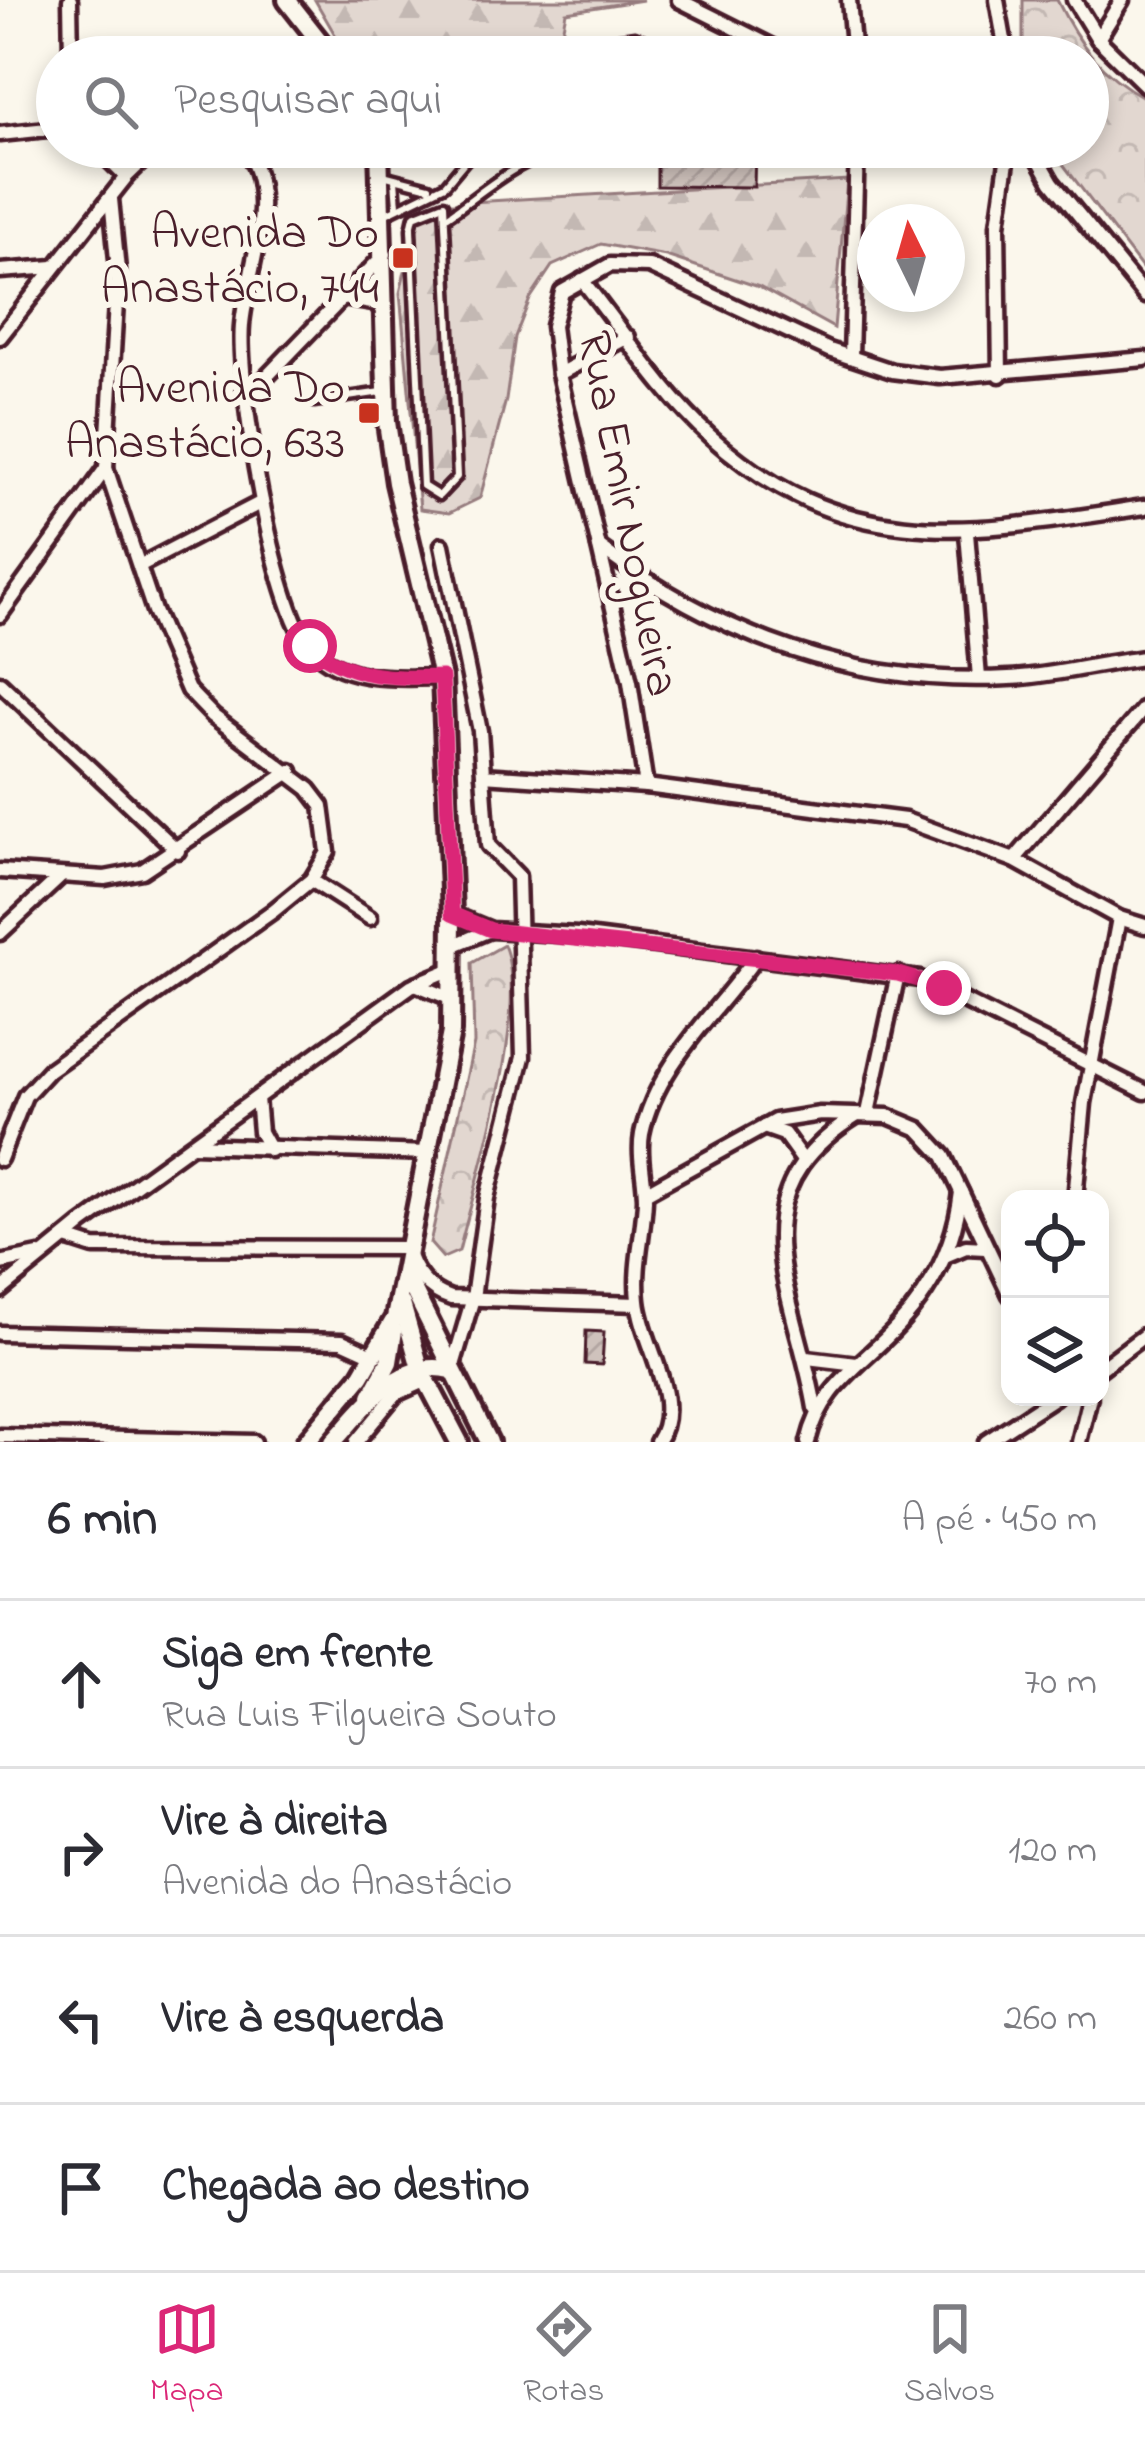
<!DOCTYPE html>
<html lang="pt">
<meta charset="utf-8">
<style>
:root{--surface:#fff;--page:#f2f2f3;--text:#2b2b33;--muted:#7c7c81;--line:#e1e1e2;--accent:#db2777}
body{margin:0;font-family:"Indie Flower",sans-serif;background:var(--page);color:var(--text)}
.controls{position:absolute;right:36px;bottom:36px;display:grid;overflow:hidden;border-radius:24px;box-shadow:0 6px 18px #0003}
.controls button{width:108px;height:108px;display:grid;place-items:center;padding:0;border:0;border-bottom:3px solid var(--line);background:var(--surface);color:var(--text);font:60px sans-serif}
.compass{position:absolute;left:857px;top:204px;width:108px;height:108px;border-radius:50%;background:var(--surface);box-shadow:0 6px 18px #0003;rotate:355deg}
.stop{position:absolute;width:36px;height:36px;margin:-27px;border:9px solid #db2777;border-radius:50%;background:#fff}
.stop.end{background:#db2777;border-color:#fff;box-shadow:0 3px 12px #0008}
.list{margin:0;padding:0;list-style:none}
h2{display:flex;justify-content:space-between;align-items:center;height:156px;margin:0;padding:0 48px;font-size:51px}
h2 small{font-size:39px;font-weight:400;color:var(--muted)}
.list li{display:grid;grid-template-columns:78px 1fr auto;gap:36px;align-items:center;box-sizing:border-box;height:168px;padding:0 48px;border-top:3px solid var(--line)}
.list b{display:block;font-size:45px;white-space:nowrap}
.list p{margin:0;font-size:39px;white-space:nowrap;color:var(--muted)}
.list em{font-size:39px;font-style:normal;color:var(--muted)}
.icon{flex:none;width:66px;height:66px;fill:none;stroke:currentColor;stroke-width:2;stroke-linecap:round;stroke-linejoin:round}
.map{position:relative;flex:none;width:1145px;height:1442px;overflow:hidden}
.search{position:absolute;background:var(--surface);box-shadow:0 6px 18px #0003;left:36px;right:36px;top:36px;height:132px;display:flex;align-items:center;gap:30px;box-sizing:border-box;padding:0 42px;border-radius:66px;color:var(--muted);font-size:45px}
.sheet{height:828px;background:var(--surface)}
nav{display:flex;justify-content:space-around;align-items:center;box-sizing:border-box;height:168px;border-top:3px solid var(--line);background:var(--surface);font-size:33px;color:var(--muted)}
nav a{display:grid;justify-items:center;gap:6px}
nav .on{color:var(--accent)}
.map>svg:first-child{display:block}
</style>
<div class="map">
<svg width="1145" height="1442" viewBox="0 0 1145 1442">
<defs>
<pattern id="forest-firs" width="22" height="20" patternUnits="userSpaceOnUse" patternTransform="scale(3)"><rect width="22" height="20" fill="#e2d7d0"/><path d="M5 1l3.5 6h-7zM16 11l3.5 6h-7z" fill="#c3b8b3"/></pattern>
<pattern id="park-crowns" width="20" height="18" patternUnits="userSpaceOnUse" patternTransform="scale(3)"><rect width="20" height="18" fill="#e2d7d0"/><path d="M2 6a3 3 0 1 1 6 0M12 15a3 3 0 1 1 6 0" fill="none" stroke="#c3b8b3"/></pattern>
<pattern id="building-hatch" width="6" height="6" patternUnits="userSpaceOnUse" patternTransform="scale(3)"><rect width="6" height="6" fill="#cfc2bc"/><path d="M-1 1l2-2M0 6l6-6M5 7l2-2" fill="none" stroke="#b3a6a2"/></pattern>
</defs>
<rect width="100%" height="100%" fill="#fbf7ec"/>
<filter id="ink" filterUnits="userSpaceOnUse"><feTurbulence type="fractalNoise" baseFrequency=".00833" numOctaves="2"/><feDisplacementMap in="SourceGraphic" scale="24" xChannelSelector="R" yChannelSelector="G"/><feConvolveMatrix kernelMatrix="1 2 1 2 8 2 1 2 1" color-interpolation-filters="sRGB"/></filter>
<g filter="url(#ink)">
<!-- forest -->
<g fill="url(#forest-firs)" stroke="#967b7e" stroke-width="3">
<polygon points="315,0 643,0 566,12 557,57 348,57"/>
<polygon points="847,180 834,328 759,287 666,256 601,244 552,266 530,299 515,337 506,400 480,498 449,513 420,509 400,293 420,205"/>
</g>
<!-- park -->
<g fill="url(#park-crowns)" stroke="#967b7e" stroke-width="3">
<path d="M 1023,0 L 1057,0 C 1079,45 1101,74 1145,98 L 1145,272 L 1050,147 L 1088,147 L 1088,57 L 1023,57 Z"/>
<path d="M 504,945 C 531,1009 476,1181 459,1251 L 443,1258 L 430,1243 L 474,1043 L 472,963 Z"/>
</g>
<!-- building -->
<g fill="url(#building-hatch)" stroke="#4a1f2b" stroke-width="3">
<polygon points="657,147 755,147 754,187 657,186"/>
<polygon points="586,1331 604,1332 602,1365 585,1364"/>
</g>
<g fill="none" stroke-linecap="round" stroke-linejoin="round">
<defs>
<g id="lane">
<polyline points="551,57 572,45 635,36 644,40 649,57"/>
<polyline points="383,175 429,187"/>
<polyline points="395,180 397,206"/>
<polygon points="444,204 457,477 439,496 423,486 411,229 414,216"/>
<polyline points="386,214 445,185 477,147"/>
<path d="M 448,216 C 482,193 519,157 562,152 C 591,148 617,165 646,155 L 648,147"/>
<polyline points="314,402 382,392"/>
</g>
<g id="street">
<polyline points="70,0 71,57"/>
<polyline points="679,0 793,57"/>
<polyline points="849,0 854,57"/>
<polyline points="997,0 1007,57"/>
<polyline points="1074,0 1098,39 1145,85"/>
<polyline points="1098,39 1122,0"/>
<polyline points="0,134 57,128"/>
<polyline points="96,147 126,177"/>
<path d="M 242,147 C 283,189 246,274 242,325 C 237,382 273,608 311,648 C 345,683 397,678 442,677"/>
<polyline points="1032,147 1052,182 1145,296"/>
<polyline points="0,271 54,267"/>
<path d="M 582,280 C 623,331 661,392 710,436 C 849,561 978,532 1145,507"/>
<polyline points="342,298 384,305"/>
<polyline points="0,337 126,177 157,147"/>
<polyline points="851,357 857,147"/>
<polyline points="559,374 628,337"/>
<polyline points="1000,375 998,225 1009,147"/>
<polyline points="249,395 385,254"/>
<polyline points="967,533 979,678"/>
<polyline points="442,545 480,731 488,845 518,876 523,1057 487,1198 473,1298 452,1369"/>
<path d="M 599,547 C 722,638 855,686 1009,678 C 1055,676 1099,663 1145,658"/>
<polyline points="139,566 262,502"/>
<polyline points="0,615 106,468 118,270 111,199"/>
<polyline points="0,683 178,851"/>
<polyline points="483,775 646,786 905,820 1014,860 1119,918 1145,926"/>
<polyline points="646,786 630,682 559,374 553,326 562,292 610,265 649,266 829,350 892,371 940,377 1145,359"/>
<polyline points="1014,860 1145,707"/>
<polyline points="0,871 105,878 142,871 291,771"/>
<polyline points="311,880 370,918"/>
<polyline points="452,914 491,930 578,935 920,979 1145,1092"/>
<polyline points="0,933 60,877"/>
<polyline points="452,946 490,930"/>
<polyline points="415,984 452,999"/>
<polyline points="257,1098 260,1132 270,1150"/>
<polyline points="868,1113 898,974"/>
<polyline points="764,1127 784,1134 802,1159"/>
<polyline points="193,1145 428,1153"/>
<polyline points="0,1159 25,1096 49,1070 273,911 311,880 328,852 322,806 309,789 213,716 188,690 154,611 106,468"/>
<polyline points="645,1193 775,1121 820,1114 888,1116 919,1129 944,1156 1010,1295"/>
<polyline points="1075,1199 1084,1103 1119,918"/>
<path d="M 66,1238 L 94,1247 L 407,1248 C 412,1271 428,1291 451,1298 L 638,1304"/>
<polyline points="947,1255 966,1247 985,1248"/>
<polyline points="0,1263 39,1255"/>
<polyline points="0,1291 82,1224 411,986 452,969"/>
<polyline points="0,1333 342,1341 375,1356"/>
<polyline points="807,1358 857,1364"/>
<polyline points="1100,1369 1145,1335"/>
<path d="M 815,1408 C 796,1293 728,1196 856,1116"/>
<polyline points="0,1436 254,1442"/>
<polyline points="356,1442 396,1394 427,1380"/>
<path d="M 657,1442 C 685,1400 642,1345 638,1300 C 634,1265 644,1233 645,1199 C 645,1177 638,1156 642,1134 C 656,1065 717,1012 756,957"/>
<path d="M 808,1442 C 821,1386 860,1367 898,1326 C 933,1289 955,1243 961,1192"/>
<polyline points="986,1442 1055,1397"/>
<polyline points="1079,1442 1090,1397"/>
</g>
<g id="secondary">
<polyline points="287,0 332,57"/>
<polyline points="405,1273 489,1442"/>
<polyline points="402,1304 420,1368 459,1442"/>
<polyline points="371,1396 389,1362 394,1331"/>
<polyline points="306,1442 361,1376 395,1318 451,1032 452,914 442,677 396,483 387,422 379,147"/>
<path d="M 333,1442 C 364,1408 400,1357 451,1370"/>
</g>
</defs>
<!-- lane casing -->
<use href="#lane" stroke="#4a1f2b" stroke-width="15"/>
<!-- street casing -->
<use href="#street" stroke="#4a1f2b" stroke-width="21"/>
<!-- secondary casing -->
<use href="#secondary" stroke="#4a1f2b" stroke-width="26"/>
<!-- lane -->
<use href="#lane" stroke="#fbf7ec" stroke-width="6"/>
<!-- street -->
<use href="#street" stroke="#fbf7ec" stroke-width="12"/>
<!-- secondary -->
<use href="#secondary" stroke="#fbf7ec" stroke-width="16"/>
</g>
</g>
<g fill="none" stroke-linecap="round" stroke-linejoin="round" filter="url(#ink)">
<!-- route -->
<path stroke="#db2777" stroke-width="15" d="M 310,646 C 352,679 391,678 442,677 L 452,914 L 491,930 L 898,974 L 944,988"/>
</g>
<!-- markers -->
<g fill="#c8321e" stroke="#fbf7ec" stroke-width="4.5">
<rect x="391" y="246" width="24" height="24" rx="6"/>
<rect x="357" y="401" width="24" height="24" rx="6"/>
</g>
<g text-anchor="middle" stroke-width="12" stroke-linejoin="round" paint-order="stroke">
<!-- poi labels -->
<g font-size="48" fill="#4a1f2b" stroke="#fbf7ec" text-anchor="end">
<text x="379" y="247">Avenida Do<tspan x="379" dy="55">Anastácio, 744</tspan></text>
<text x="345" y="402">Avenida Do<tspan x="345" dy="55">Anastácio, 633</tspan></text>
</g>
<!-- street labels -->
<g font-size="48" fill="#4a1f2b" stroke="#fbf7ec">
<text transform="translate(631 513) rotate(79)" y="17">Rua Emir Nogueira</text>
</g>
</g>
</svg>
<div class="controls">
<button><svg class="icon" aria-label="locate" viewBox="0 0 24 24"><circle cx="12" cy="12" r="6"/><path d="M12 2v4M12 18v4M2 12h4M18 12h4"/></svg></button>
<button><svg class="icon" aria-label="layers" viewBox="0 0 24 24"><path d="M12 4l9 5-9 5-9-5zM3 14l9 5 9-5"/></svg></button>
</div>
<svg class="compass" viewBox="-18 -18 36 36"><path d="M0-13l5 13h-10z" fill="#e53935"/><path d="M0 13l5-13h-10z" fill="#7c7c81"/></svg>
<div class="stop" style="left:310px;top:646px"></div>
<div class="stop end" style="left:944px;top:988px"></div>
<div class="search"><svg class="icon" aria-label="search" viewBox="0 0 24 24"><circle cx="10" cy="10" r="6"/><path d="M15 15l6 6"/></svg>Pesquisar aqui</div>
</div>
<section class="sheet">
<h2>6 min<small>A pé · 450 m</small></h2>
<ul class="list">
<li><svg class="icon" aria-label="ahead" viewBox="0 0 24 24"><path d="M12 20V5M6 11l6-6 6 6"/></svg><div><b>Siga em frente</b><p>Rua Luis Filgueira Souto</p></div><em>70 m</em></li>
<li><svg class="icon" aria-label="right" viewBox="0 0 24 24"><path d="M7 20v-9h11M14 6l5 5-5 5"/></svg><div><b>Vire à direita</b><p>Avenida do Anastácio</p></div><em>120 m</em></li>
<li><svg class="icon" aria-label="left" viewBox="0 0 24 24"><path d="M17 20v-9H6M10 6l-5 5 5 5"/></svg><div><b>Vire à esquerda</b></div><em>260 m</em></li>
<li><svg class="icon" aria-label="arrive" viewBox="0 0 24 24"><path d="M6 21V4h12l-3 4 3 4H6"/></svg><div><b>Chegada ao destino</b></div></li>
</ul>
</section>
<nav>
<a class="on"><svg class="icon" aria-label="map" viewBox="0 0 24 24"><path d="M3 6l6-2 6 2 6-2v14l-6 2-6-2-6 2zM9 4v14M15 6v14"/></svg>Mapa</a>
<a><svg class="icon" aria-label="directions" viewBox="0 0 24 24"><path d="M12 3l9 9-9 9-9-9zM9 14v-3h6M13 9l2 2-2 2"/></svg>Rotas</a>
<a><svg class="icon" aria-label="saved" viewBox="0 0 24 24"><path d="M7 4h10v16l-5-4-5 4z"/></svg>Salvos</a>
</nav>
